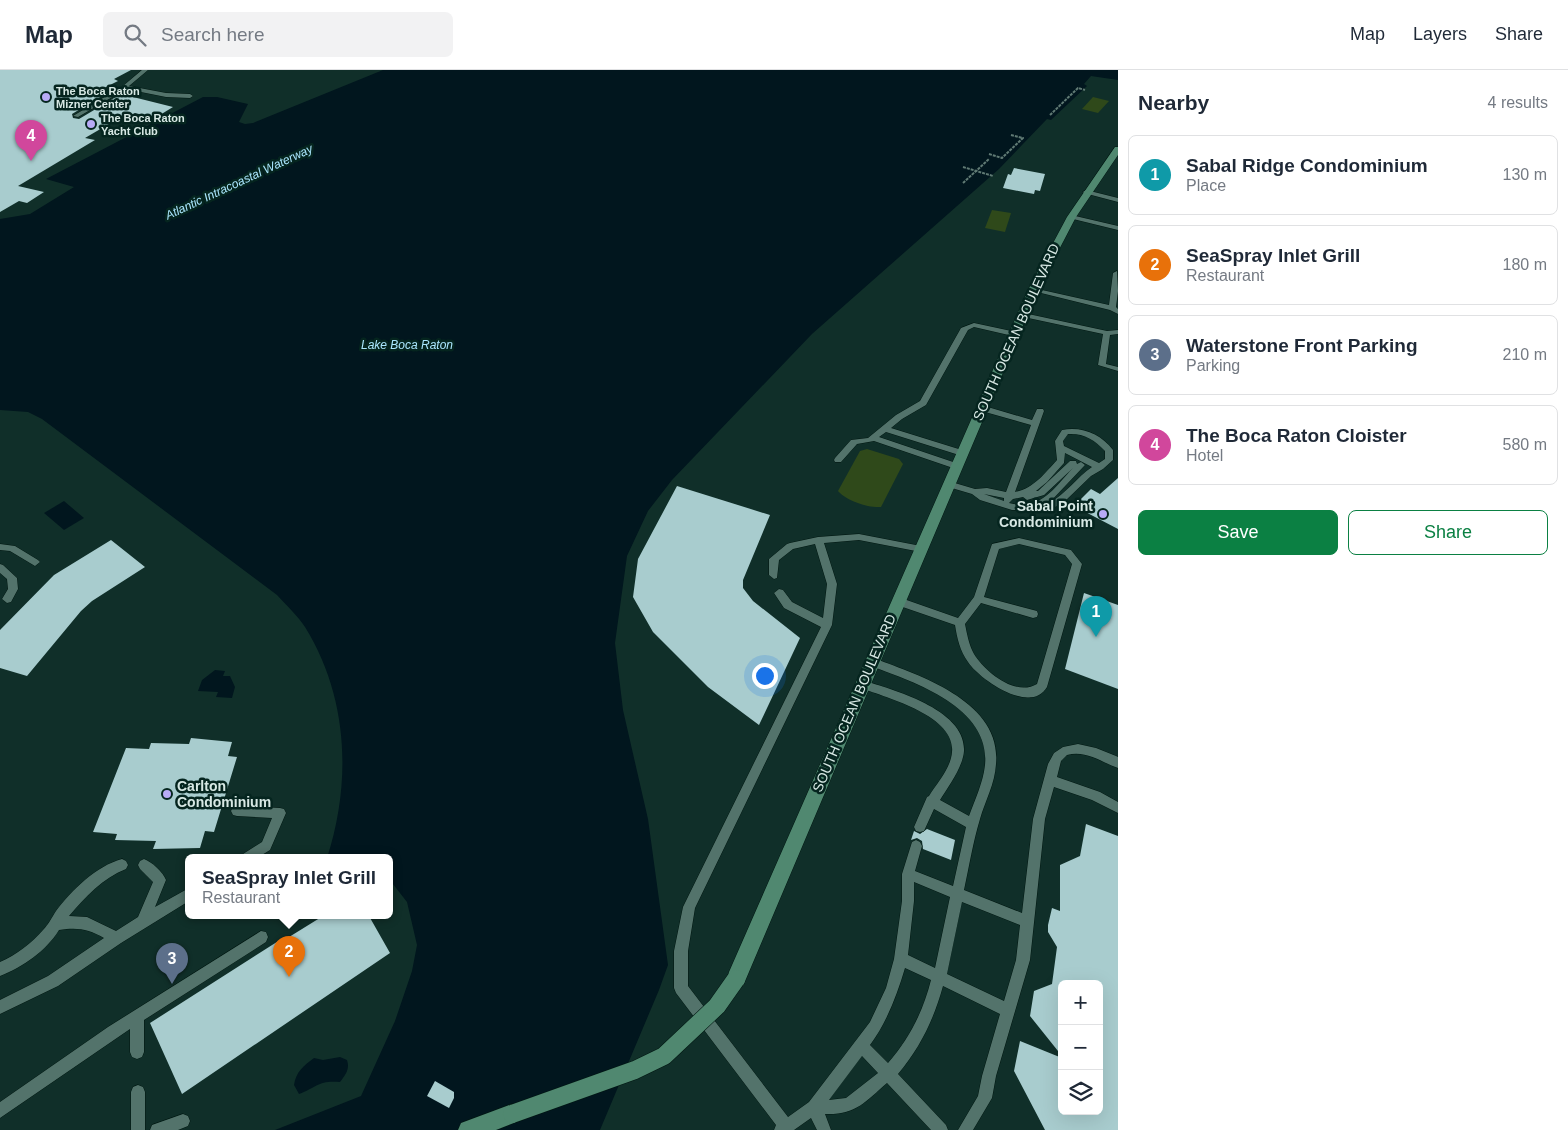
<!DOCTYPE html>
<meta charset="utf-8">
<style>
:root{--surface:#fff;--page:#f2f2f3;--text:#1f2937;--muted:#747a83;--line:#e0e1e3;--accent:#0b8043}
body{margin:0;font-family:Helvetica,sans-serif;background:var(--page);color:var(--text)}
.controls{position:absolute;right:15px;bottom:15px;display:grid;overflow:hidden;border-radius:8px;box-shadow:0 5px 20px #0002}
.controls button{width:45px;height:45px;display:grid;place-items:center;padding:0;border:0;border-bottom:1px solid var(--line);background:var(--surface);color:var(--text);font:25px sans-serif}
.you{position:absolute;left:764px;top:605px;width:18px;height:18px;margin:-12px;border:4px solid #fff;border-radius:50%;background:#1a73e8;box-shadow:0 0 0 8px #1a73e833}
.badge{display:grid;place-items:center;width:32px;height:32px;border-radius:50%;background:var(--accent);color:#fff;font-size:16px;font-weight:700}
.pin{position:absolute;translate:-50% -41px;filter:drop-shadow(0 1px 2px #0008)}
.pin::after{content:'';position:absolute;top:26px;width:18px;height:15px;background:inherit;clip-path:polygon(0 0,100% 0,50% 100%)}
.popup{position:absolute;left:185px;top:784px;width:208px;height:65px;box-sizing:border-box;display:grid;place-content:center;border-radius:8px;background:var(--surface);filter:drop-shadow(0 1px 4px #0005);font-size:16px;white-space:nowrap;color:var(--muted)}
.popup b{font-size:19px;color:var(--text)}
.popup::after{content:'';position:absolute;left:50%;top:100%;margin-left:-10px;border:10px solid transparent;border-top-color:var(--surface)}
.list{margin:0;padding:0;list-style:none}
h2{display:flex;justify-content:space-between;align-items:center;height:65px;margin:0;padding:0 20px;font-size:21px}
h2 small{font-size:16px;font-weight:400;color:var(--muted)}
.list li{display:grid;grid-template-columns:32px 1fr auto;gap:15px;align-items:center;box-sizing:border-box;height:80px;margin:0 10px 10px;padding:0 10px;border:1px solid var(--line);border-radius:8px}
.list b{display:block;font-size:19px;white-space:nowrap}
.list p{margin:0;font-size:16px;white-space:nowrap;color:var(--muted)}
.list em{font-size:16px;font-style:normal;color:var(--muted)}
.actions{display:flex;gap:10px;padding:15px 20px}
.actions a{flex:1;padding:11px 0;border:1px solid var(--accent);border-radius:8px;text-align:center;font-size:18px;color:var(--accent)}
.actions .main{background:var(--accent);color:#fff}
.icon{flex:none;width:28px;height:28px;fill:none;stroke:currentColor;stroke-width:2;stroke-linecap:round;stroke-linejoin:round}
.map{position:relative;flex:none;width:1118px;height:1060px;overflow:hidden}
header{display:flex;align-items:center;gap:30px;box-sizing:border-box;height:70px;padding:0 25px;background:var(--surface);border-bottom:1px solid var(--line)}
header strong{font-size:24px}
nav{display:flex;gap:28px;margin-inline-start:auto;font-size:18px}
.search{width:350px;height:45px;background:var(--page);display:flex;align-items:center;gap:12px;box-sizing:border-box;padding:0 18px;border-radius:8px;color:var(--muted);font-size:19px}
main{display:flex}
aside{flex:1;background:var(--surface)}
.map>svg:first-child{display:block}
</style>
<header>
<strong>Map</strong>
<div class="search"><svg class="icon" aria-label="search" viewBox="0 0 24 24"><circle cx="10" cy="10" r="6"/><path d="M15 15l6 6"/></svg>Search here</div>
<nav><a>Map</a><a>Layers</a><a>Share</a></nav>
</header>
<main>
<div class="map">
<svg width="1118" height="1060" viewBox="0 0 1118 1060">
<rect width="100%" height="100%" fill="#102f29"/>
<!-- green -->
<g fill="#2f491a">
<polygon points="1093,27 1109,31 1098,43 1082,39"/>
<polygon points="992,140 1011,143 1005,162 985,158"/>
<path d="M 867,379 L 899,389 L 903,394 L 881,437 C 868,438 847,431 838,421 L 860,381 Z"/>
</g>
<!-- water -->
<g fill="#01161e">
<path d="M 383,0 L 1118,0 L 1118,10 L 1091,6 L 1084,14 L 1087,16 L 1051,50 L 1047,49 L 999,99 L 812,264 L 672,410 L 648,441 L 627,486 L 615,573 L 623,640 L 648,749 L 668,895 L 659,920 L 600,1060 L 275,1060 L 361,1026 L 395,951 L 412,901 L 417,875 L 407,832 L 389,809 L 389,788 L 327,788 C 352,711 348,626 305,557 C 297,545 286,535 277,525 L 42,349 L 28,342 L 0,340 L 0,149 L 30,144 L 74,117 L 46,109 L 203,27 L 217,27 L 248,34 L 239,52 L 245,54 L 253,53 Z"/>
<polygon points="64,431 84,448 64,460 44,443"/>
<polygon points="215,600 225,601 223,606 230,606 235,617 232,628 216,627 218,622 198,621 202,610"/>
<path d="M 340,987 L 347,990 C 350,999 346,1004 340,1012 C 319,1010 317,1017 299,1024 L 294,1015 C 296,1002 303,996 314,988 L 323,990 Z"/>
</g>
<!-- building -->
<g fill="#a8ccce">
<polygon points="0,0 131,0 114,9 118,11 102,19 110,21 72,44 73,48 79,49 121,24 173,37 155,48 135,43 126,48 121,47 85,68 95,70 18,116 44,122 27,133 19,131 0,142"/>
<polygon points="1014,98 1045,104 1040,121 1035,120 1034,124 1003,118 1008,104 1011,105"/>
<polygon points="1118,408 1118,459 1074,436 1091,419 1100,424"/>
<polygon points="677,416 770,445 743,510 743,518 753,531 800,568 759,655 708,617 653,562 633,527 638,489"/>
<polygon points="111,470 145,497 92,531 81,541 27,606 0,598 0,560 54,505"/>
<polygon points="1084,523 1118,535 1118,619 1065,599"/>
<polygon points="191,668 232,672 228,686 237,687 214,762 205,761 200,778 153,779 156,771 115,770 117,764 93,762 126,678 149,679 151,673 189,674"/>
<polygon points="1086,754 1118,766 1118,1060 1045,1060 1014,1001 1020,971 1062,988 1062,1041 1099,1041 1099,914 1062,914 1062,986 1030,946 1034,921 1052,914 1057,877 1048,862 1048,855 1052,838 1060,841 1060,795 1080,786"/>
<polygon points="927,759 955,770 951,790 923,779 922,771 917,768 911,770 914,761 920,764"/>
<polygon points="323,846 369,846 390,883 182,1024 150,953 280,870 281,872"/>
<polygon points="435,1011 454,1022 454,1028 449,1038 427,1026"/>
</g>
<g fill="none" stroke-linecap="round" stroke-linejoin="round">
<defs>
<g id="service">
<polygon points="142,0 148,0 129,16 166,23 190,24 193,26 190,28 166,27 126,19 78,47 73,46 123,16"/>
<polygon points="1086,120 1118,128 1118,132 1084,123 1083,122"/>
<polygon points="1071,145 1118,156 1118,160 1069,148 1069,146"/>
<polygon points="1117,201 1118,221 1116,237 1118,239 1118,244 1110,240 1029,220 1033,218 1109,235 1113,203"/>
<polygon points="1019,242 1107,261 1118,260 1118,264 1110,265 1106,294 1118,297 1118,301 1098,295 1103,264 1019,246"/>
<polygon points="974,253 1016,262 1017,264 1013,266 974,257 968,260 926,335 902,349 891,358 965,381 966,383 965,385 959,385 886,362 879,367 959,394 960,396 959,398 953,398 874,371 857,374 841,392 835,392 834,390 835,388 851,370 868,368 896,345 920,331 961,258"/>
<path d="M 981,335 L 1032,350 L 1037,339 L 1043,339 L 1044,341 L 1015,422 C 1033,419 1045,403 1057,390 L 1055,371 L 1062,360 C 1082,356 1101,364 1113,380 L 1113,390 L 1103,399 L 1091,406 L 1063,433 L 1049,440 L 1012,440 L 980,430 L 972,424 L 945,416 L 944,414 L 945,412 L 948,411 L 975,419 L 987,418 L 1006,422 L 1031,355 L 978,340 L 977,338 ZM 1068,364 C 1083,363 1094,369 1105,381 L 1105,389 L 1099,393 L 1064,376 L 1063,371 ZM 1065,383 L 1092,397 C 1077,407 1066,424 1049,433 L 1085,395 L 1081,392 L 1077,394 L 1076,391 L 1070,391 L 1038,421 L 1036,421 L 1047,412 L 1064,393 ZM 1073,398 C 1053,419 1041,441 1009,433 L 1013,429 L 1023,427 L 1027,430 L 1044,425 ZM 984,424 L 1004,428 L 1004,431 Z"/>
<path d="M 859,464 L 921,476 L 926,479 L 921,482 L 859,470 L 824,473 L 837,514 L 832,555 L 695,838 L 688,881 L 688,916 L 788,1047 L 809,1032 L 870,952 L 886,918 L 894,889 L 902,831 L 902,804 L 912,772 L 916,770 L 920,772 L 922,776 L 915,801 L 953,816 L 966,757 L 934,739 L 924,761 L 920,762 L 916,761 L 914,757 L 927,727 L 929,726 C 937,713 951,698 952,682 C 956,645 884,627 858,617 L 857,614 L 858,611 L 862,610 C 893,620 966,639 964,681 C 963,697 948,717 940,730 L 969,746 C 975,729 983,713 985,695 C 991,636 911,611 868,595 L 867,592 L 868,589 L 876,589 C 921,606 1002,632 996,694 C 995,714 985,731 980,749 C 973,772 969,797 964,820 L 1022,843 L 1033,749 L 1048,694 L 1054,683 L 1063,677 L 1078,674 L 1096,678 L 1116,686 L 1118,687 L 1118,698 C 1101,692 1086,680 1067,685 L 1061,691 L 1057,707 L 1100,722 L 1118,732 L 1118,743 L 1092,730 L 1054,717 L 1045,749 L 1030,890 L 996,1006 L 992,1028 L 973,1060 L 958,1060 L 978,1026 L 982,1006 L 1000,944 L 943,916 C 934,949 920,978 898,1004 L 946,1055 L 948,1060 L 931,1060 L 887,1013 C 865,1032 856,1045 825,1044 L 831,1060 L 817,1060 L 811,1048 L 794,1060 L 774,1060 L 776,1055 L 676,923 L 674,918 L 674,881 L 683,837 L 821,557 L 784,538 L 774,523 L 779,519 L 783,520 L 792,532 L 823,548 L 827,514 L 815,474 L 793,479 L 779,490 L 777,508 L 774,509 L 769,505 L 769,489 L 787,474 L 790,473 L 818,467 ZM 914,812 L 950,827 L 935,898 L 908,885 L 914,831 ZM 962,832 L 1020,855 L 1016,890 L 1004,931 L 947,904 ZM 905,898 L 931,910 C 923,942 909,969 888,993 L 870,975 C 887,952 897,925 905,898 ZM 862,986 L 878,1003 L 846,1028 L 829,1030 Z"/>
<path d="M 1019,468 L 1071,480 L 1082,494 L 1047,617 C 1031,645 980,610 968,592 C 960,581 957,568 955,555 L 894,534 L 893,531 L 898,527 L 958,548 L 974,527 L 992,474 ZM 1019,474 L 1065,485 L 1072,494 L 1037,614 C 1016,627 985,602 974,584 C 969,575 967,564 965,554 L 981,533 L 1033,548 L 1037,547 L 1038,544 L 1037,541 L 984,527 L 999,479 Z"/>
<polygon points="0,474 15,476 38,490 40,492 35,496 10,481 0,480"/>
<polygon points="0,494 3,495 17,508 18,519 11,532 7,533 2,529 8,519 7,509 0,503"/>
<polygon points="237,736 280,738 284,739 286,743 270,780 257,788 241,788 243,784 262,772 272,748 237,746 233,745 231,741 233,737"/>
<path d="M 122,789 L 126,791 L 128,795 L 126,799 C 103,808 85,827 69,846 L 87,847 L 116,861 L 138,847 L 153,812 L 140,799 L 138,795 L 140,791 L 144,789 C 152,792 163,802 166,810 L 155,837 L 189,818 L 189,831 L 121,873 L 58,916 L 0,944 L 0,930 L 48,906 L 104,868 C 89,859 77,857 59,860 C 46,881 23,897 0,906 L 0,892 C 16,885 32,873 43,860 C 49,854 52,847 56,841 C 72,820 96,796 122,789 Z"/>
<polygon points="261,861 266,862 268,867 266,872 144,950 144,982 142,987 137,989 132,987 130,982 130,959 0,1048 0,1032 108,957"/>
<polygon points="138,1015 143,1017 145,1022 145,1060 131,1060 131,1022 133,1017"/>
<polygon points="183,1044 188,1046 190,1051 188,1056 178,1060 150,1060 152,1055"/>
</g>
<g id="secondary">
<polygon points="1115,77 1118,77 1118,85 1076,147 1038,220 743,916 736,918 729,916 727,909 729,902 1028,220 1067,147"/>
<polygon points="512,1034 519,1037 522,1044 519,1051 496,1060 458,1060 461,1053"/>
</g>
</defs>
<!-- service casing -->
<use href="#service" stroke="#001711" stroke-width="1"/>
<!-- secondary casing -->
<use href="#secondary" stroke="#001711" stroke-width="1"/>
<!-- path -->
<g stroke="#607a74" stroke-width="2" stroke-dasharray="3 1" stroke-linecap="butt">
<polyline points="1050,45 1078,18 1085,20"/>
<polyline points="989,84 1002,88 1023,68 1011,65"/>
<polyline points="963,97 993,106"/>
<polyline points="963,113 989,89"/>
</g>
<!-- service -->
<use href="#service" fill="#53736b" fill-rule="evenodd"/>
<!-- secondary -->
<use href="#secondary" fill="#508870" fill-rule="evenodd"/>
<defs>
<polyline id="secondary-bridge" points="512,1044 635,1000 664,986 717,936 736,909"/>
</defs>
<!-- secondary-bridge casing -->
<use href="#secondary-bridge" stroke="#001711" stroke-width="19" stroke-linecap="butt"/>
<!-- secondary-bridge -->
<use href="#secondary-bridge" stroke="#508870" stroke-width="18"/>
</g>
<!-- markers -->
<g fill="#b8abf7" stroke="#05251f" stroke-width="2">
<circle cx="46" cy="27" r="5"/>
<circle cx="91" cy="54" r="5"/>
<circle cx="1103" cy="444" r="5"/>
<circle cx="167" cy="724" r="5"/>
</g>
<g text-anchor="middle" stroke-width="5" stroke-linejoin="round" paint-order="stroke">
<!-- far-poi labels -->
<g font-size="11" font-weight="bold" fill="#d7e8e4" stroke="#05251f" text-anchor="start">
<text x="56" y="25">The Boca Raton<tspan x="56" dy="13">Mizner Center</tspan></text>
<text x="101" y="52">The Boca Raton<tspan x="101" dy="13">Yacht Club</tspan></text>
</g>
<!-- far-water labels -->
<g font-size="12" font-style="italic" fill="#aae6fd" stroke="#05251f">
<text transform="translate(239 112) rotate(-25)" y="4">Atlantic Intracoastal Waterway</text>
<text x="407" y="279">Lake Boca Raton</text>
</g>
<!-- street labels -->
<g font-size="14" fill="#d7e8e4" stroke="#05251f">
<text transform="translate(1016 262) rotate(-66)" y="5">SOUTH OCEAN BOULEVARD</text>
<text transform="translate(854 633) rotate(-67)" y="5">SOUTH OCEAN BOULEVARD</text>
</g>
<!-- poi labels -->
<g font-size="14" font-weight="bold" fill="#d7e8e4" stroke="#05251f" text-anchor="end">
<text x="1093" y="441">Sabal Point<tspan x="1093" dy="16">Condominium</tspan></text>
<text x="177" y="721" text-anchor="start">Carlton<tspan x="177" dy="16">Condominium</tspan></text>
</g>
</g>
</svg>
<div class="controls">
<button>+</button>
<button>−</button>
<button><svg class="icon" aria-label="layers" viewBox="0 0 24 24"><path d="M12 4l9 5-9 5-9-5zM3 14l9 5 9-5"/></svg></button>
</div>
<div class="you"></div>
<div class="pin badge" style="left:1096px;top:567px;background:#0f9aa8">1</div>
<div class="pin badge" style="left:289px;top:907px;background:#e8710a">2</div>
<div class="popup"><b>SeaSpray Inlet Grill</b>Restaurant</div>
<div class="pin badge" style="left:172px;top:914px;background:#5c6f8a">3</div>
<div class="pin badge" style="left:31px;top:91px;background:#d1479c">4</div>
</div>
<aside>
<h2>Nearby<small>4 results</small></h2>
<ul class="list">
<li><span class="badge" style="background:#0f9aa8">1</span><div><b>Sabal Ridge Condominium</b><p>Place</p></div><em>130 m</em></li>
<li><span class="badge" style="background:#e8710a">2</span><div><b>SeaSpray Inlet Grill</b><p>Restaurant</p></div><em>180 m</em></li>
<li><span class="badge" style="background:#5c6f8a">3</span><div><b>Waterstone Front Parking</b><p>Parking</p></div><em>210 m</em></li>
<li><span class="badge" style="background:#d1479c">4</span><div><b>The Boca Raton Cloister</b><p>Hotel</p></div><em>580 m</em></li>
</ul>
<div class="actions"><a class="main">Save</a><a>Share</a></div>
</aside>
</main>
